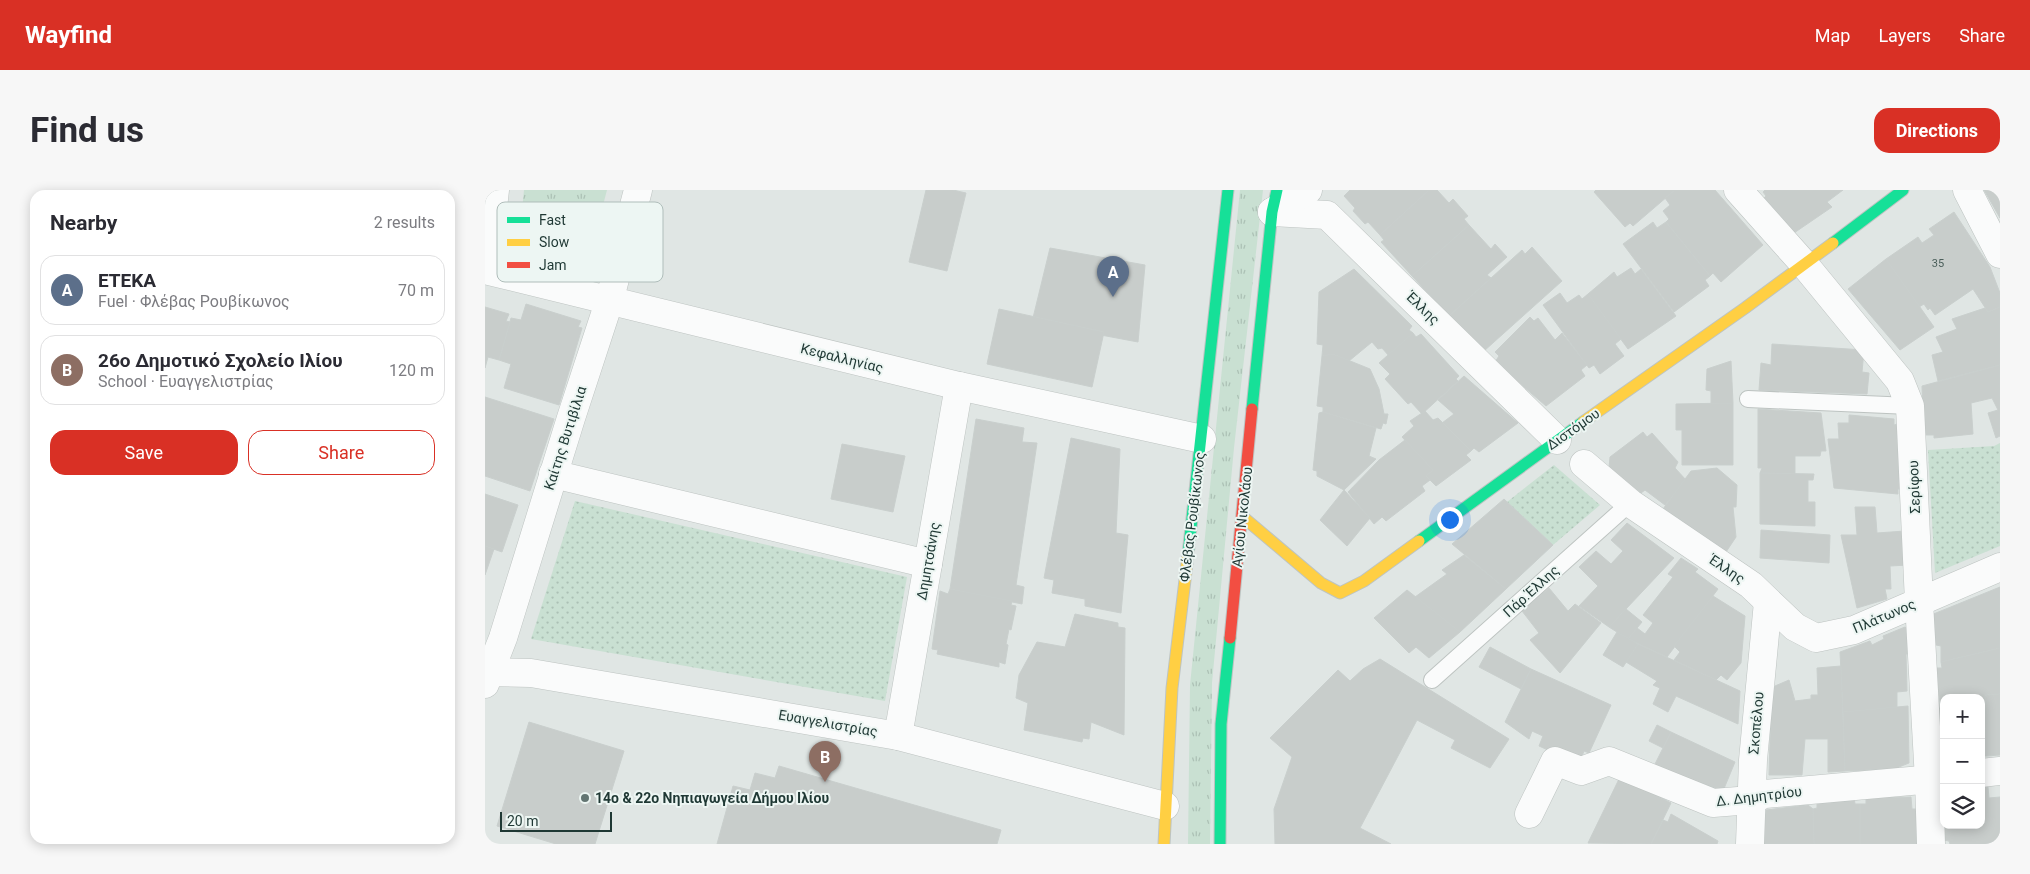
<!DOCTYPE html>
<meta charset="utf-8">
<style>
:root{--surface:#fff;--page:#f7f7f7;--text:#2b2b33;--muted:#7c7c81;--line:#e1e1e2;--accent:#d93025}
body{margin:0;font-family:Roboto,sans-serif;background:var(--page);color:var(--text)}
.controls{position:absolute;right:15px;bottom:15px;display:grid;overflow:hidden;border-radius:10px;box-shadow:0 2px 12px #0003}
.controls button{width:45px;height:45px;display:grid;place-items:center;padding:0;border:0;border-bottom:1px solid var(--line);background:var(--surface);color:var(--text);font:25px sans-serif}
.scale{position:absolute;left:15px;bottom:12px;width:112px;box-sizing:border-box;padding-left:5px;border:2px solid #1f3834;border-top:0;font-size:14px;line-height:18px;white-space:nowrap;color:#1f3834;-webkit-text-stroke:4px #edf6f3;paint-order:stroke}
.you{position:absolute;left:964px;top:329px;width:18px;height:18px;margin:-12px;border:4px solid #fff;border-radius:50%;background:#1a73e8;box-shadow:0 0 0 8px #1a73e833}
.badge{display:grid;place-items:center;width:32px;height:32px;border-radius:50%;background:var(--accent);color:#fff;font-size:16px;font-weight:700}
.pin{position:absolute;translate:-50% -41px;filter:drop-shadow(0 1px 2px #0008)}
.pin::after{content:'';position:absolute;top:26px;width:18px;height:15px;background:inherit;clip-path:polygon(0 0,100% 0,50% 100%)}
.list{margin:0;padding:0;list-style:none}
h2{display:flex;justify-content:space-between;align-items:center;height:65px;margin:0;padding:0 20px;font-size:21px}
h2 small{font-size:16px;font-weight:400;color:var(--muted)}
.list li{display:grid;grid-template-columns:32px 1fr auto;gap:15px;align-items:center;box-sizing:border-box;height:70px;margin:0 10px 10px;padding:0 10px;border:1px solid var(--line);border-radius:15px}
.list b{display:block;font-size:19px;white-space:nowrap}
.list p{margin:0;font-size:16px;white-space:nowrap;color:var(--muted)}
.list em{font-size:16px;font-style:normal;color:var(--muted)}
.actions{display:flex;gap:10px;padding:15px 20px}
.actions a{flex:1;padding:11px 0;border:1px solid var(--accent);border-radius:15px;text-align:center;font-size:18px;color:var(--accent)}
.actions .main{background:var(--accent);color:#fff}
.icon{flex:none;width:28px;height:28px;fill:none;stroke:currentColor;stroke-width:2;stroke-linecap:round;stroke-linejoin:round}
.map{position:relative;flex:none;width:1515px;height:654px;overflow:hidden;border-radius:15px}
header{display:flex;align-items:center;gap:30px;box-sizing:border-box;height:70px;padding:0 25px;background:var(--accent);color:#fff}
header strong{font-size:24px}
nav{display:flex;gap:28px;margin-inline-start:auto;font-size:18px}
.intro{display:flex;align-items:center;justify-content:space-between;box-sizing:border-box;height:120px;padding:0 30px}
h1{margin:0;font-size:35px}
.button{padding:12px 22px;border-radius:15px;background:var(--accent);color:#fff;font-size:18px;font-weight:700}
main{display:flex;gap:30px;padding:0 30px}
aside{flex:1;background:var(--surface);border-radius:15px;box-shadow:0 2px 12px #0003}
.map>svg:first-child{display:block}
</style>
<header>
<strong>Wayfind</strong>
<nav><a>Map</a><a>Layers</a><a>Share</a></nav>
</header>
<div class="intro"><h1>Find us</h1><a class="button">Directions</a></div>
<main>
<aside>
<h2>Nearby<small>2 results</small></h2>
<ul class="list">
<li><span class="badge" style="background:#5c6f8a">A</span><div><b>ΕΤΕΚΑ</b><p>Fuel · Φλέβας Ρουβίκωνος</p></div><em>70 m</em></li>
<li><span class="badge" style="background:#8d6e63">B</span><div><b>26ο Δημοτικό Σχολείο Ιλίου</b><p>School · Ευαγγελιστρίας</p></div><em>120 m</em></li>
</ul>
<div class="actions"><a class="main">Save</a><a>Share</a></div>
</aside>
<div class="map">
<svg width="1515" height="654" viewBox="0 0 1515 654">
<defs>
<pattern id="grass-tufts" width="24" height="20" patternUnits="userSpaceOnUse" patternTransform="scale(1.25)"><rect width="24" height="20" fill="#c9e0d2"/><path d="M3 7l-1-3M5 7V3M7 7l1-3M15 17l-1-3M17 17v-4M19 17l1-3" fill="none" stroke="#acc1b5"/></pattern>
<pattern id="park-dots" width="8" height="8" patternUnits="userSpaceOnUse" patternTransform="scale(1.25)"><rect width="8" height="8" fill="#c9e0d2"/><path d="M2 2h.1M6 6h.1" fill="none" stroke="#acc1b5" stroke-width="1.8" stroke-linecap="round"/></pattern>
</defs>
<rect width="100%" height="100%" fill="#e0e6e4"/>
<!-- grass -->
<g fill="url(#grass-tufts)">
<polygon points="39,0 122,0 102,76 33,61"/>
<polygon points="755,0 778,0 749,258 727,493 725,654 703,654 705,495"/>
</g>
<!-- park -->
<g fill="url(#park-dots)">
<polygon points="1515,253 1515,356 1450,383 1443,260 1509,256"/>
<polygon points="1069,275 1115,315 1068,355 1022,312"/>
<polygon points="90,311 422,387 400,511 46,449"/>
</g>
<!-- building -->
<g fill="#c8cdcb" stroke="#c9cfcd">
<polygon points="441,0 468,0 481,3 462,81 424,72"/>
<polygon points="865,0 944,0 895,45 883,32 880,34 868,21 870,18 859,6"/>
<polygon points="944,0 952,0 964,13 968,9 983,26 979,29 984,35 927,86 896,52 899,50 895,45"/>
<polygon points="1111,0 1190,0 1148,36 1145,33 1140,37 1109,2"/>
<polygon points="1190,0 1230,0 1278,55 1236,92 1228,83 1225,86 1181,32 1184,29 1178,21 1185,15 1180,8"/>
<polygon points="1280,0 1358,0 1342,12 1347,17 1309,43 1279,8 1281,6 1278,2"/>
<polygon points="1499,0 1515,0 1515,28"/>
<polygon points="1469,22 1505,77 1515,103 1515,117 1503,122 1488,99 1450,125 1445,118 1443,120 1439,114 1434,117 1401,69 1433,47 1437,53 1449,45 1444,39"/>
<polygon points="1168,32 1172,38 1181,32 1225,86 1220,90 1224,96 1189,122 1138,54"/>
<polygon points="984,35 1006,59 1010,54 1022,67 1002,85 1006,88 964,126 927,86"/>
<polygon points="1047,57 1077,91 999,161 964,126 1037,60 1040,64"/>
<polygon points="565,58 660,75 653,152 547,132"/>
<polygon points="1401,69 1449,137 1415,160 1363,99"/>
<polygon points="1146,78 1150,84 1156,79 1191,126 1143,159 1103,104 1129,82 1132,87"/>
<polygon points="869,79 927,136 924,140 928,143 904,166 897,158 893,159 887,152 864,171 848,164 837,166 838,155 832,154 834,102"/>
<polygon points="1075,103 1082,113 1094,105 1097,109 1103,104 1136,149 1130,154 1139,166 1115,184 1109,175 1104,178 1058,115"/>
<polygon points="41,114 96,131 93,137 97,138 74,215 19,198 26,174 14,170 26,128 36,130"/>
<polygon points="0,117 24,124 21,131 25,132 14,170 3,167 0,178"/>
<polygon points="1515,117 1515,175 1453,191 1447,165 1458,162 1451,147 1472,139 1467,129 1500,118 1503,122"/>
<polygon points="514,119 619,142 607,197 502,174"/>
<polygon points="1045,127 1049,131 1053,128 1070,150 1077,143 1102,175 1096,180 1100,186 1061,216 1010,172 1014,166 1010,162"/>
<polygon points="928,143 931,147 936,144 974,186 971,189 973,191 937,224 926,212 923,214 900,189 905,184 894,173"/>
<polygon points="1287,154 1379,160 1377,182 1384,183 1382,204 1274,200 1276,173 1286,175"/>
<polygon points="848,164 885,179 894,199 899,224 903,224 901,234 898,233 896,239 838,222 838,217 832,216 837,166"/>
<polygon points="1246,171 1248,213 1226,214 1226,201 1221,200 1222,179"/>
<polygon points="1515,175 1515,246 1511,248 1503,223 1513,220 1507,208 1486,213 1488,244 1449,248 1449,245 1439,245 1437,196"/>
<polygon points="979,186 1033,233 994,262 989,258 986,261 957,233 969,224 953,210"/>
<polygon points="0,207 69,229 45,301 0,286"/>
<polygon points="1248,213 1248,275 1197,275 1197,240 1191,240 1191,214"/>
<polygon points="1273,219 1336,223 1341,261 1336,261 1335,266 1310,266 1310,284 1275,283 1277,278 1273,278"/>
<polygon points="940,221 948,230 953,228 986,261 981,265 986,270 951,296 941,286 948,280 917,247 929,236 925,231"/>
<polygon points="838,222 891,238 884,266 891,269 859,300 832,286 832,281 828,280 834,223"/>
<polygon points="1364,225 1409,229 1409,235 1413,234 1417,299 1413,299 1413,304 1349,298 1343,249 1354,249 1353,233 1364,233"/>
<polygon points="491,229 539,238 537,252 552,253 531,395 539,397 537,414 465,399"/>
<polygon points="1158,242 1162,247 1167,243 1193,272 1190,278 1201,290 1180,315 1160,300 1156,303 1124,278 1125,267"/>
<polygon points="586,248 635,259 631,343 643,345 636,423 600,416 600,409 567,403 569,390 559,388"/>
<polygon points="920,250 948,280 941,286 945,290 937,296 940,301 901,331 897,327 889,334 863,302 894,270"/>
<polygon points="357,254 420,266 408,322 346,309"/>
<polygon points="1232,278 1252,295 1251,317 1248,317 1251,347 1241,362 1178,319 1206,281"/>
<polygon points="1275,283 1329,284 1328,290 1323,290 1323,312 1330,312 1330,336 1275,334"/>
<polygon points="859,300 885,328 862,356 835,330"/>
<polygon points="0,304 33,315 17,362 0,356"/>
<polygon points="1019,309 1068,355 1021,399 967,354"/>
<polygon points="1370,317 1390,317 1392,343 1420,341 1423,375 1405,376 1406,399 1400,399 1402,409 1372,418 1356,345 1372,345"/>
<polygon points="1142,333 1189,368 1124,437 1094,416 1113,396 1094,377 1111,361 1126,374 1138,361 1126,350"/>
<polygon points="1276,340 1345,345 1344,373 1275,368"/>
<polygon points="0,356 9,359 0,385"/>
<polygon points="979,365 1021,399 975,442 930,407 962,384 957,380"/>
<polygon points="1196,368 1213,379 1210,382 1233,399 1182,467 1143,449 1152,438 1160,444 1168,433 1158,425 1188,387 1183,384"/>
<polygon points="1515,397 1515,458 1456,472 1456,456 1446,454 1446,425"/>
<polygon points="1064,398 1083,421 1090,414 1116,433 1075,483 1045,450 1054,443 1037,421"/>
<polygon points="465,399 527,411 526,415 531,416 526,440 524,439 521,454 523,455 520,474 514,472 514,477 452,464 453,460 447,459 455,401 463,404"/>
<polygon points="922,400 975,442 944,468 931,457 924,463 889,428"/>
<polygon points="1228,406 1260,426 1256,473 1242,490 1236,485 1231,490 1189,470 1195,462 1189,456"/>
<polygon points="1141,419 1157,432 1143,449 1124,437"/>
<polygon points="590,424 633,433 633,437 640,438 639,545 606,532 604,549 598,548 597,552 539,540 543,513 531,508 534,485 552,452 580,457"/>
<polygon points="1420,437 1424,440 1425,464 1421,464 1422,501 1412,502 1412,518 1358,522 1355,462 1385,451 1387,455 1399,449 1398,446"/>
<polygon points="1132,442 1153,454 1138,477 1118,465"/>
<polygon points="1153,454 1255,501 1253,534 1191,506 1183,522 1168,514 1175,498 1168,495 1172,491 1141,472"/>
<polygon points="1005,457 1046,479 1036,499 994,477"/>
<polygon points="1515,458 1515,504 1500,505 1500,511 1496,511 1496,508 1459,508 1459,512 1455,512 1454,506 1449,506 1450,478 1457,478 1456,472"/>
<polygon points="895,469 1024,549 1005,578 966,558 970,550 932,530 875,638 906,654 790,654 789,619 807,567 785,548 853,480 865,491 878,479"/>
<polygon points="1356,476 1360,581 1343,582 1343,549 1320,549 1317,585 1284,585 1286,516 1290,496 1304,490 1310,511 1326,509 1326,505 1333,505 1332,478"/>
<polygon points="1046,479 1126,515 1104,563 1099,561 1094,574 1054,556 1058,546 1047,541 1044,549 1020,532"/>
<polygon points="1515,504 1515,565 1501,566 1500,505"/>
<polygon points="1496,511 1500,511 1501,566 1496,566"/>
<polygon points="1455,512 1459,512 1459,568 1451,569 1449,517 1455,518"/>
<polygon points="1423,516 1424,573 1409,579 1360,581 1358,522"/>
<polygon points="44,532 139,561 110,654 71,654 12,636"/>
<polygon points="1172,535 1186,542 1178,558 1164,551"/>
<polygon points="1186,542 1250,572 1238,601 1169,576"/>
<polygon points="294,576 516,640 512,654 232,654 248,596 265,600 270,583 290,588"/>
<polygon points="1135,587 1186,613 1166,654 1103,653"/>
<polygon points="1503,597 1504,608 1515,607 1515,654 1465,654 1464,651 1458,650 1456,613 1459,610 1459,635 1496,635 1496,598"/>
<polygon points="1369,607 1370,614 1375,614 1375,654 1329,654 1328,619 1332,618 1332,613 1346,613 1346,608"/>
<polygon points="1426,607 1427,619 1432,619 1432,654 1375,654 1375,614 1381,614 1381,608"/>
<polygon points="1323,615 1328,619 1329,654 1278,654 1281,620"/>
<polygon points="1186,624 1233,651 1232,654 1166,654 1178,630 1183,632"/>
</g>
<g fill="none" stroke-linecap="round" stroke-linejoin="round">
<defs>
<g id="lane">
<polyline points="1263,209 1425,216"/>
<polyline points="947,490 1145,313"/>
</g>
<g id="street">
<polyline points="1253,0 1319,74 1415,191 1425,216 1434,412 1444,590 1446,654"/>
<polyline points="1482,0 1515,64"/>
<polyline points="787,22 842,25 1072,250"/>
<polyline points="787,22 823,0"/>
<polyline points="0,80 474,196 717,249"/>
<polyline points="1,80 10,0"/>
<polyline points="1099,274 1145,313 1266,395 1310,437 1331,448 1369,440 1515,377"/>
<polyline points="68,284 443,374"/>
<polyline points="0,482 46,483 413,546 680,616"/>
<polyline points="0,494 18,448 86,228 124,112 153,0"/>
<polyline points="413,546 474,196"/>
<polyline points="1496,583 1515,581"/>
<polyline points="1044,624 1070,571 1096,581 1124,571 1228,613 1266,610 1280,604 1459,588"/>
<polyline points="1265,654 1268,570 1283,412"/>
</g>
<g id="fast">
<polyline points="1348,53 1418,0"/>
<polyline points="767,219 787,22 792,0"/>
<polyline points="934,351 1098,232"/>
<polyline points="703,365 743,0"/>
<polyline points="735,654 736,534 745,448"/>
</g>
<g id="slow">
<polyline points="1098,232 1260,118 1348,53"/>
<polyline points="758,327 836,393 855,403 879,391 934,351"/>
<polyline points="679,654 687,498 703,365"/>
</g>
<polyline id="jam" points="745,448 767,219"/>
</defs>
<!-- lane casing -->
<use href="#lane" stroke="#bdc3c1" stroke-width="18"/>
<!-- street casing -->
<use href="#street" stroke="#bdc3c1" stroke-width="29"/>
<!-- fast casing -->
<use href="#fast" stroke="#bdc4c2" stroke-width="13"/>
<!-- slow casing -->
<use href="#slow" stroke="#bdc4c2" stroke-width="13"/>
<!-- jam casing -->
<use href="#jam" stroke="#bdc4c2" stroke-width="13"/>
<!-- lane -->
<use href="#lane" stroke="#fafbfb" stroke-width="16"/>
<!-- street -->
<use href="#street" stroke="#fafbfb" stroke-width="28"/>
<!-- fast -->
<use href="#fast" stroke="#16e098" stroke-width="11"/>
<!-- slow -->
<use href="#slow" stroke="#ffcf43" stroke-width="11"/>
<!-- jam -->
<use href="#jam" stroke="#f24e42" stroke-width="11"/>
</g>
<!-- markers -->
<circle fill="#637572" stroke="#edf6f3" stroke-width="2" cx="100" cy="608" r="5"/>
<g text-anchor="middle" stroke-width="4" stroke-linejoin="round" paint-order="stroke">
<!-- number labels -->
<g font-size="11" fill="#4a5e5a">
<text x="1453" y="77">35</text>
</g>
<!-- street labels -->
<g font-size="14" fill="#1f3834" stroke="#edf6f3">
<text transform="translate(938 118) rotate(44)" y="5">Έλλης</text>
<text transform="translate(357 168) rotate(14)" y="5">Κεφαλληνίας</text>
<text transform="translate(1088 239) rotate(-35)" y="5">Διστόμου</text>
<text transform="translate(80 248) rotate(-72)" y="5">Καίτης Βυτιβίλια</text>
<text transform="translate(1429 297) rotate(-92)" y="5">Σερίφου</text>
<text transform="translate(707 327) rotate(-83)" y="5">Φλέβας Ρουβίκωνος</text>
<text transform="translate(757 327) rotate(-84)" y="5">Αγίου Νικολάου</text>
<text transform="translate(443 371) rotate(-80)" y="5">Δημητσάνης</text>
<text transform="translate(1242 379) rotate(34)" y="5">Έλλης</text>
<text transform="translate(1046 401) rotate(-42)" y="5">Πάρ.Έλλης</text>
<text transform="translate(1399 426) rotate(-23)" y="5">Πλάτωνος</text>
<text transform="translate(343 533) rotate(10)" y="5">Ευαγγελιστρίας</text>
<text transform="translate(1271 533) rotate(-85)" y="5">Σκοπέλου</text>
<text transform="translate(1274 606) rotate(-7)" y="5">Δ. Δημητρίου</text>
</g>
<!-- poi labels -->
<g font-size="14" font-weight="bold" fill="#1f3834" stroke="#edf6f3" text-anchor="start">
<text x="110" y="613">14ο &amp; 22ο Νηπιαγωγεία Δήμου Ιλίου</text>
</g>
</g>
<!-- legend -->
<rect x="12" y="12" width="166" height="80" rx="8" fill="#edf6f3" stroke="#afbdba" stroke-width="1"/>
<rect x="22" y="27" width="23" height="6" fill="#16e098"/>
<rect x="22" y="49" width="23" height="7" fill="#ffcf43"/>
<rect x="22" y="72" width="23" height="6" fill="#f24e42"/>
<g font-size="14" fill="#1f3834">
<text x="54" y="35">Fast</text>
<text x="54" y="57">Slow</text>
<text x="54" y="80">Jam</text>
</g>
</svg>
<div class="controls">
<button>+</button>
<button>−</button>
<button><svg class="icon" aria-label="layers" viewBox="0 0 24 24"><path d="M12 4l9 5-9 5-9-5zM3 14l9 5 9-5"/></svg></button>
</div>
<div class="scale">20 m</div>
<div class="you"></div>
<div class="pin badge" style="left:628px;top:107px;background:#5c6f8a">A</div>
<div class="pin badge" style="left:340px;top:592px;background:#8d6e63">B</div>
</div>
</main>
